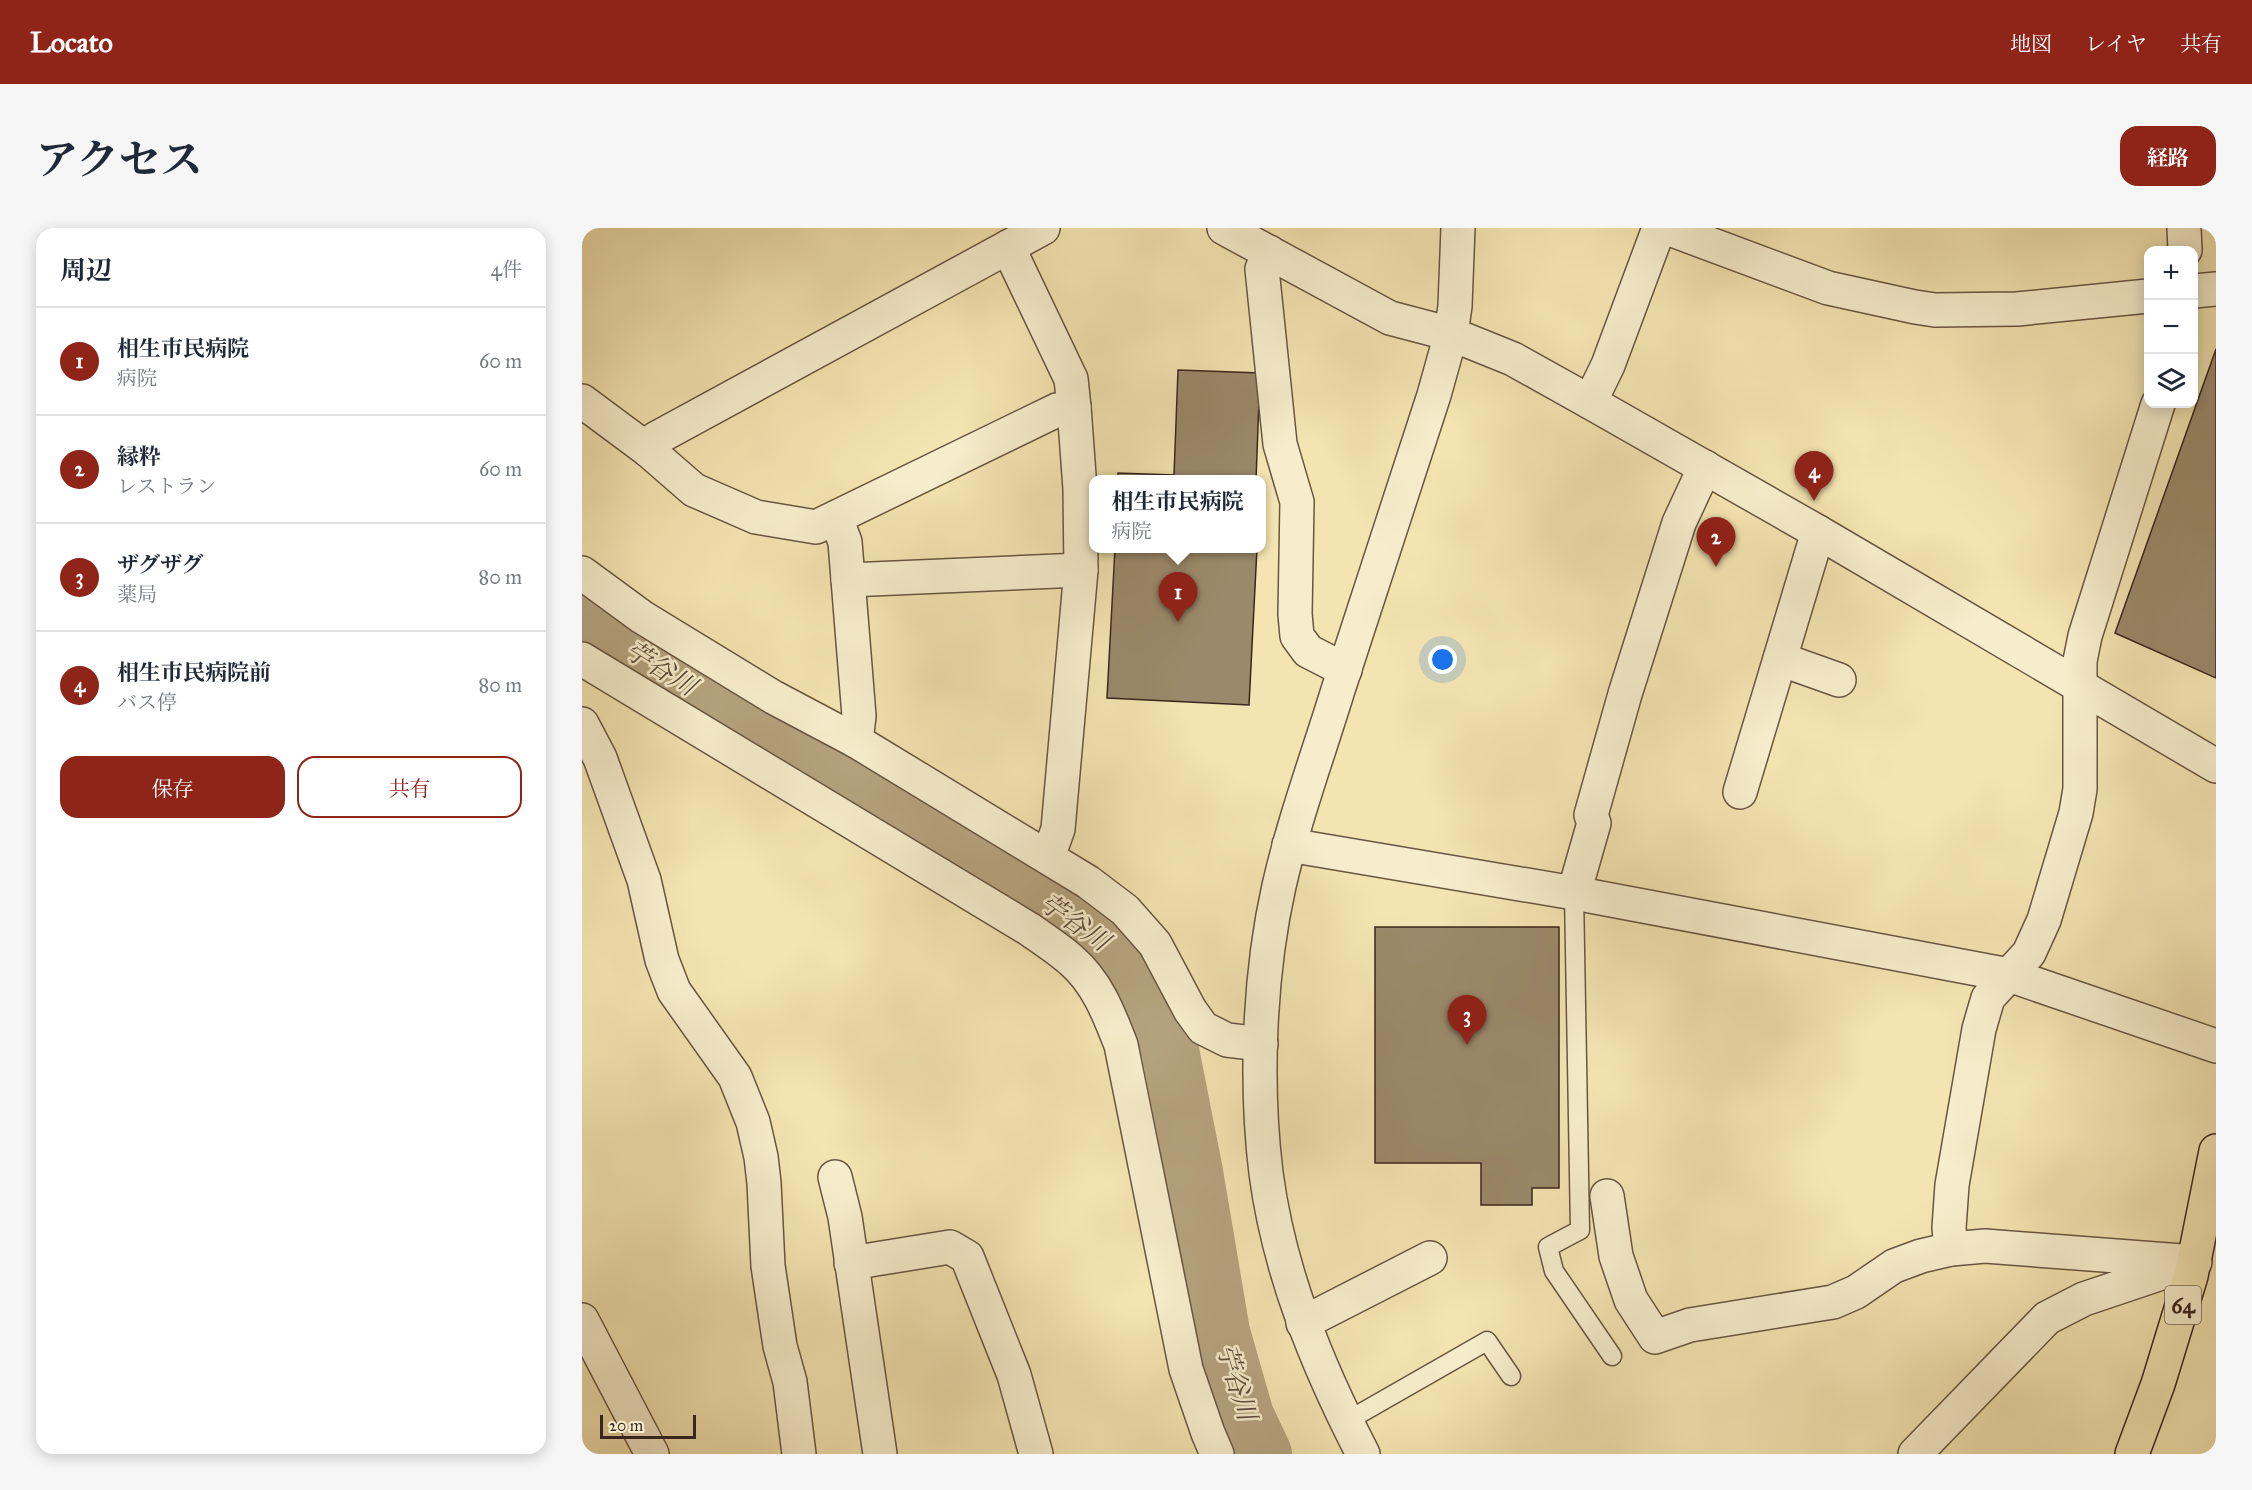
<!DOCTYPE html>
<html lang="ja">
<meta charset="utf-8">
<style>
:root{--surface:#fff;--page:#f6f6f7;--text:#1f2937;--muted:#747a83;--line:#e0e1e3;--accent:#8f2418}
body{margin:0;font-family:"IM FELL Great Primer","Noto Serif JP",serif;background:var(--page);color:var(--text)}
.controls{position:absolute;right:18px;top:18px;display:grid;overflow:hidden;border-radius:12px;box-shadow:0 3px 15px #0003}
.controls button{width:54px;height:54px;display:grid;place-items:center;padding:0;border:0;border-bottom:2px solid var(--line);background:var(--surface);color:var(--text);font:30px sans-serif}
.scale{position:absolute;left:18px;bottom:15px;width:96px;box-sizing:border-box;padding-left:6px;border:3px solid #3a261d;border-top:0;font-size:16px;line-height:21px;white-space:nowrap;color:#3a261d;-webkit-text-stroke:4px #f7edcc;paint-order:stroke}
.you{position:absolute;left:861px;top:432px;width:21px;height:21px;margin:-15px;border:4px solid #fff;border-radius:50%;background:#1a73e8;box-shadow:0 0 0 9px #1a73e833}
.badge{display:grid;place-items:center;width:39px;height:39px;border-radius:50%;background:var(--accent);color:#fff;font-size:20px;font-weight:700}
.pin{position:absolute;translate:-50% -50px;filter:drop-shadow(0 2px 3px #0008)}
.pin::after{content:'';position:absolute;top:32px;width:21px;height:18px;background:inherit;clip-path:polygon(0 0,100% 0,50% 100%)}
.popup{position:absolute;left:507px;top:247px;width:177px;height:78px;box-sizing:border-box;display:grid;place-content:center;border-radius:12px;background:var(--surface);filter:drop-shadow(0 2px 4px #0005);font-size:20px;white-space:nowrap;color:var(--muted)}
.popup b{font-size:22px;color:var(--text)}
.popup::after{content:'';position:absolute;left:50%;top:100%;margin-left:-12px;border:12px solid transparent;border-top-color:var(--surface)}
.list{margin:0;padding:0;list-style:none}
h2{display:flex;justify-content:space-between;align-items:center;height:78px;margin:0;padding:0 24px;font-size:26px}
h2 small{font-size:20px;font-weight:400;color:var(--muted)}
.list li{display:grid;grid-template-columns:39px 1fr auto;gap:18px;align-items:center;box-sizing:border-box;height:108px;padding:0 24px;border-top:2px solid var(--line)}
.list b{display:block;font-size:22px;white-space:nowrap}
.list p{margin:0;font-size:20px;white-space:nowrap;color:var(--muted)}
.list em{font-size:20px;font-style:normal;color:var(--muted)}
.actions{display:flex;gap:12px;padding:18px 24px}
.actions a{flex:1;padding:14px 0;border:2px solid var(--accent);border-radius:18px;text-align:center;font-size:21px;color:var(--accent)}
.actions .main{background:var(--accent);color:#fff}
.icon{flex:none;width:33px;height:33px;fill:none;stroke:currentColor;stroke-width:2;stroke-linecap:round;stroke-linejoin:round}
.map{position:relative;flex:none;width:1634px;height:1226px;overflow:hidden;border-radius:18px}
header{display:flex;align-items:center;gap:36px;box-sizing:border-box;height:84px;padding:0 30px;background:var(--accent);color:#fff}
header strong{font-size:28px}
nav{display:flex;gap:33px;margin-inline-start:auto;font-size:21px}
.intro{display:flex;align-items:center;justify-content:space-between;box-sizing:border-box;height:144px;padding:0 36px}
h1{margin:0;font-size:42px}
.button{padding:15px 27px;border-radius:18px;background:var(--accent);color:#fff;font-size:21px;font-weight:700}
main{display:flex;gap:36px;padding:0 36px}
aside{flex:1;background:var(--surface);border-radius:18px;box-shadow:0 3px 15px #0003}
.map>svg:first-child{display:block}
</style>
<header>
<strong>Locato</strong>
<nav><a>地図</a><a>レイヤ</a><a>共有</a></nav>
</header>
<div class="intro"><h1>アクセス</h1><a class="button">経路</a></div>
<main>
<aside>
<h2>周辺<small>4件</small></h2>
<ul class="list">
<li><span class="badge">1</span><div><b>相生市民病院</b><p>病院</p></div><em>60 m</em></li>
<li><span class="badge">2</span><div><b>縁粋</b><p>レストラン</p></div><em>60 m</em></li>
<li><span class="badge">3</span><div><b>ザグザグ</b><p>薬局</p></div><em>80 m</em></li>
<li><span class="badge">4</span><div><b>相生市民病院前</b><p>バス停</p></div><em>80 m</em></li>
</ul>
<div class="actions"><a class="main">保存</a><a>共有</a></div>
</aside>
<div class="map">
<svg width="1634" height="1226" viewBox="0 0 1634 1226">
<rect width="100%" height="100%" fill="#f3e4b1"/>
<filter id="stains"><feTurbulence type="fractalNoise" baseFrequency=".00333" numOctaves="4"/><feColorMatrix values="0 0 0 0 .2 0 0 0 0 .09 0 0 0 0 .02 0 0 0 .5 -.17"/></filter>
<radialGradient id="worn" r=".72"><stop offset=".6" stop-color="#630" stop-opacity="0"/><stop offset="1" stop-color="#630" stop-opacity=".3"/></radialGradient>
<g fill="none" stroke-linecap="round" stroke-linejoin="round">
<!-- river -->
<polyline stroke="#b4a37f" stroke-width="58" points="0,387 21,404 151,484 326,585 526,712 562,757 588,822 612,944 639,1104 663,1188 681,1226"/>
</g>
<!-- building -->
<g fill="#9a896a" stroke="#3a261d" stroke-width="1.5">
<polygon points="1634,121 1634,450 1533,405"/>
<polygon points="596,142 678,145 674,252 536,252 536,245 592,247"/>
<polygon points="533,320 675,320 667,477 525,470"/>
<polygon points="793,699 977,699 977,960 950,960 950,977 899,977 899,935 793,935"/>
</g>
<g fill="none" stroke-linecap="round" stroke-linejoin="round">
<defs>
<g id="service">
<polyline points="992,665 998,1002 966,1019 972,1043 1030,1128"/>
<polyline points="765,1193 905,1113 929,1148"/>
</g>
<g id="minor">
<polyline points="642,0 808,90 869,106"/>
<polyline points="1085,0 1246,60 1333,79 1353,82 1435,81 1566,68"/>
<polyline points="1602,0 1603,22"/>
<polyline points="426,19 489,151 492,179 498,261 499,342 476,601 466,629"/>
<polyline points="687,24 680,41 698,216 715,274 713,386 715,408 726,423 763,442"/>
<polyline points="1612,63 1634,61"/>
<polyline points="0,173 66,222 112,262 174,289 234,299 475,182 492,179"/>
<polyline points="1008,174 1026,137 1077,0"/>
<polyline points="1576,176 1503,408 1498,433 1498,561 1494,585 1462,692 1447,725 1406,770 1397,801 1370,957 1367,1000 1369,1021 1403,1018 1613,1034"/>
<polyline points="66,222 73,211 461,0"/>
<polyline points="254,290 263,314 277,488 274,513"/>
<polyline points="0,345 60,389 191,469 274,513 506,654 543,682 573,716 608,782 621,800 645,812 679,816"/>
<polyline points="266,352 499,342"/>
<path d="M 0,431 L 447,701 C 461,711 477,721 489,732 C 515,754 527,786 539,817 L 604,1141 L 626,1205 L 635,1226"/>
<polyline points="1198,431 1257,452"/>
<polyline points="0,496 18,530 62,652 80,732 92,763 153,849 171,894 179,929 182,955 186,1038 198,1118 208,1154 217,1226"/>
<polyline points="1158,564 1236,304"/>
<polyline points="707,617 992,665 1427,747 1634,818"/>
<polyline points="992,665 1012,595 1009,587 1043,466 1097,295 1123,239"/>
<polyline points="253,949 263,989 298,1226"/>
<polyline points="1025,968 1034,1028 1049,1072 1073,1109 1108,1097 1251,1074 1274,1064 1312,1038 1339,1028 1369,1021"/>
<polyline points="269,1035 368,1019 385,1029 432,1147 454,1226"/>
<polyline points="0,1092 70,1226"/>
<polyline points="721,1095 848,1030"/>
<polyline points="1333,1226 1465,1090 1502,1071 1600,1038"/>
</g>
<g id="tertiary">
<polyline points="869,106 931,131 1008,174 1236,304 1634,538"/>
<path d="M 781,1226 C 735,1137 697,1044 684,945 C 673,855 677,747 697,658 C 712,592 736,527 756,462 C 787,364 820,266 852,167 L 869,106 L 873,78 L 876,0"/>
</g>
<polyline id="primary" points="1550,1226 1576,1156 1609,1048 1634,923"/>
</defs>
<!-- service casing -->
<use href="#service" stroke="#685642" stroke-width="21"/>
<!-- minor casing -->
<use href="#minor" stroke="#685642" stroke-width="36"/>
<!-- tertiary casing -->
<use href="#tertiary" stroke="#685642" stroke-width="36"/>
<!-- primary casing -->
<use href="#primary" stroke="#3a261d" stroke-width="36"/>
<!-- service -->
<use href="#service" stroke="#f7edcc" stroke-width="18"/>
<!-- minor -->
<use href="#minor" stroke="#f7edcc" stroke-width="33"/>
<!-- tertiary -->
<use href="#tertiary" stroke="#f7edcc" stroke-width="33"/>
<!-- primary -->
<use href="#primary" stroke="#f3e4b1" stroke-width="33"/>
</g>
<g text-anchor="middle" stroke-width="5" stroke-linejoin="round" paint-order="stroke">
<!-- shield labels -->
<rect fill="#f7edcc" stroke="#736252" stroke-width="1.5" x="1583" y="1058" width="36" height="38" rx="4.5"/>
<g font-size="22" font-weight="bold" fill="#3a261d">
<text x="1601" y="1085">64</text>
</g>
<!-- water labels -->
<g font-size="26" font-style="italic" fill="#5f4c3a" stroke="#f7edcc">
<text transform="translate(79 440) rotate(32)" y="9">苧谷川</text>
<text transform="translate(493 694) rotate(35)" y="9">苧谷川</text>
<text transform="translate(655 1154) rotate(73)" y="9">苧谷川</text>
</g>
</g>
<rect width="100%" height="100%" filter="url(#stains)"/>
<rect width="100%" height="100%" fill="url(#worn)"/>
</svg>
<div class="controls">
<button>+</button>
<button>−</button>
<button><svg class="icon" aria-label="layers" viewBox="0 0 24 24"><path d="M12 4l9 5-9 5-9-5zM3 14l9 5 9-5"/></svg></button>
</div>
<div class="scale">20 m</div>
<div class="you"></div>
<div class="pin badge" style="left:596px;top:394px">1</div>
<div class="popup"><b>相生市民病院</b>病院</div>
<div class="pin badge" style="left:1134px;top:339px">2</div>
<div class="pin badge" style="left:885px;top:817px">3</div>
<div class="pin badge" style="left:1232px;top:273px">4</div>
</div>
</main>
